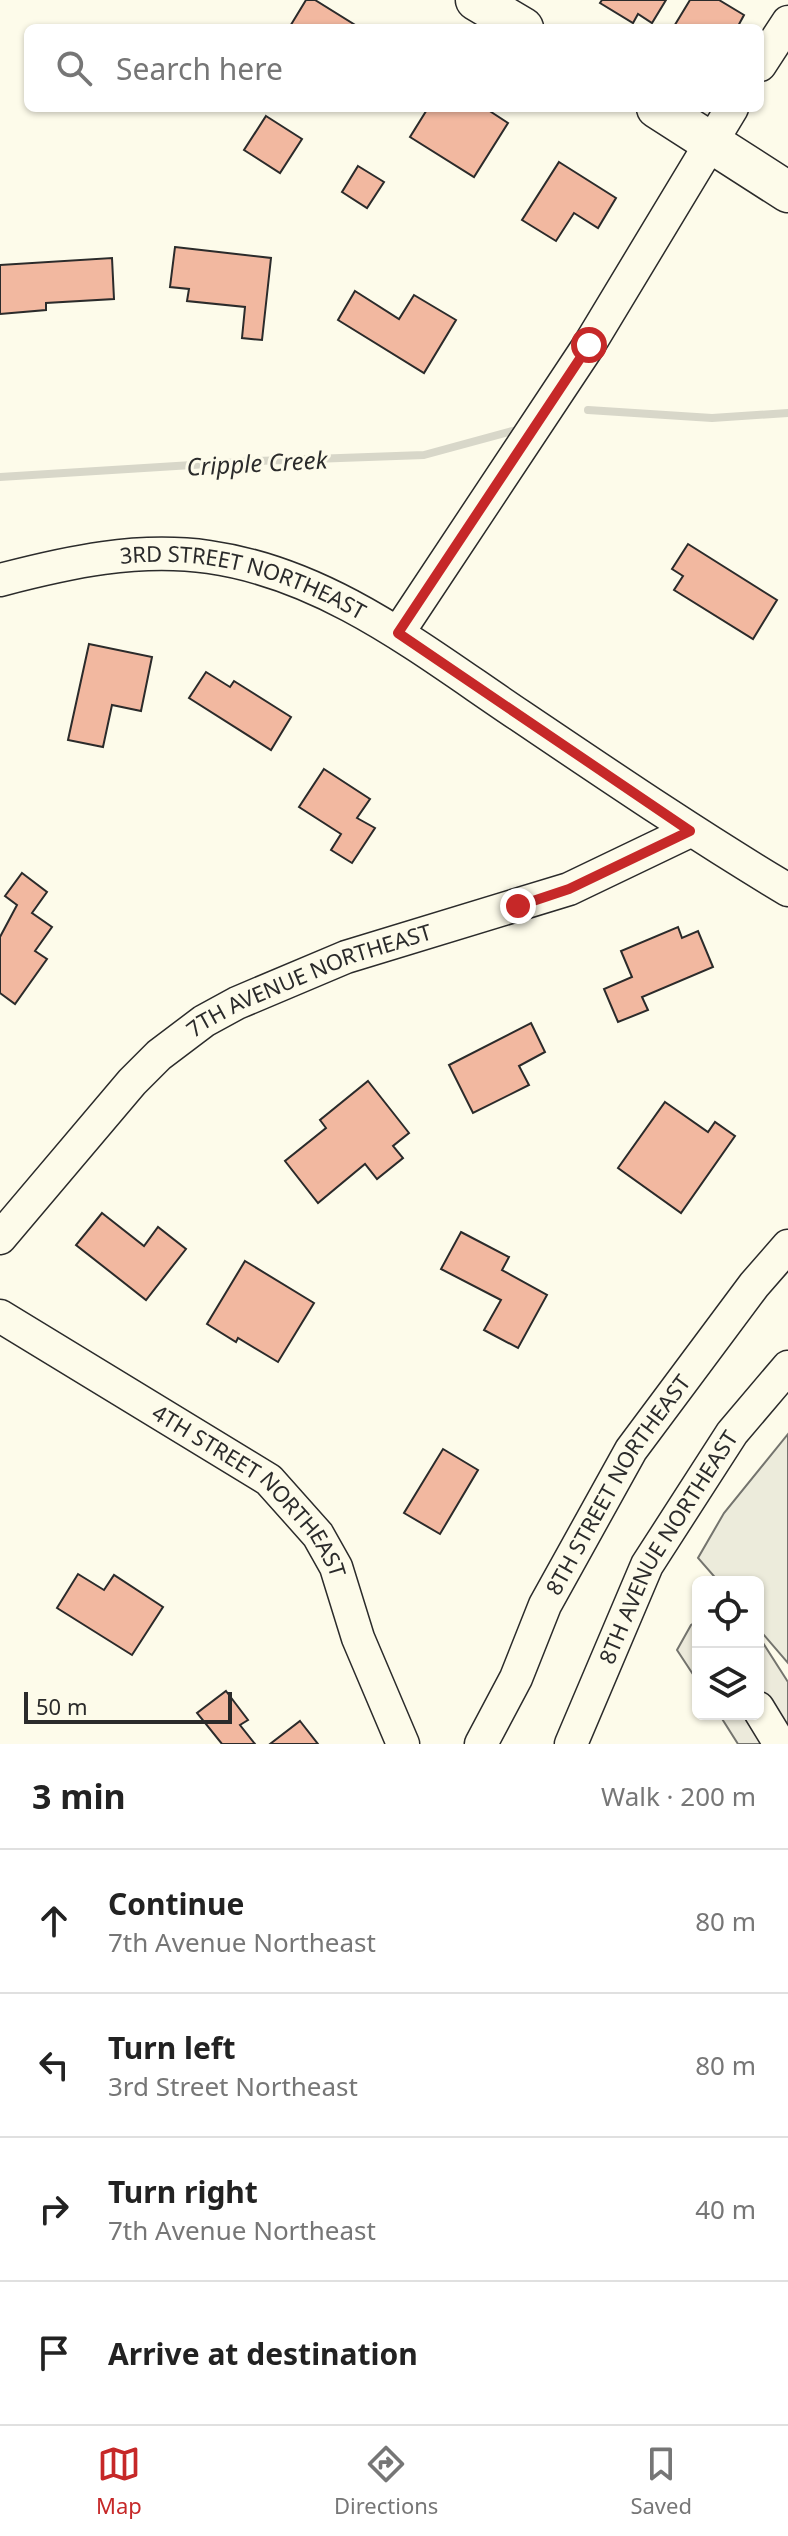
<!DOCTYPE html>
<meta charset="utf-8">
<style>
:root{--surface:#fff;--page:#f2f2f2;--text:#222;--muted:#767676;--line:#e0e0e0;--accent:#c62828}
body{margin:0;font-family:"Noto Sans",sans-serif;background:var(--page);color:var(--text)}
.controls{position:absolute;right:24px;bottom:24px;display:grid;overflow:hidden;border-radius:12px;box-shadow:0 2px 6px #0004}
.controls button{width:72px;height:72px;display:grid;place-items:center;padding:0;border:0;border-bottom:2px solid var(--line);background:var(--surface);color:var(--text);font:40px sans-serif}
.scale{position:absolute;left:24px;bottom:20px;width:208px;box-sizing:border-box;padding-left:8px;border:4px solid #2b2b2b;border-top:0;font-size:22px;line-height:28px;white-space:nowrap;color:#2b2b2b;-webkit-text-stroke:6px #fdfbea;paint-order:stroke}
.stop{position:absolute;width:24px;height:24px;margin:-18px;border:6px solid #c62828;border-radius:50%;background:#fff}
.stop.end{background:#c62828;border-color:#fff;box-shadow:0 2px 8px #0008}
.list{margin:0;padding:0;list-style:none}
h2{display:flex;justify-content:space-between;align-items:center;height:104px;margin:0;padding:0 32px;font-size:34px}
h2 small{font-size:26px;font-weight:400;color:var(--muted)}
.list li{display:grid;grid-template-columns:52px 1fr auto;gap:24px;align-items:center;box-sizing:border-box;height:144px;padding:0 32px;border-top:2px solid var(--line)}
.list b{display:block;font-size:30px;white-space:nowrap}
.list p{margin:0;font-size:26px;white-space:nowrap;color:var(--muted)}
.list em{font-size:26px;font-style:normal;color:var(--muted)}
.icon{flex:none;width:44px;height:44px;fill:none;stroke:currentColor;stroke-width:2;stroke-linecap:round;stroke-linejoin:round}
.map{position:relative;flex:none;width:788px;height:1744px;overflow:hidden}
.search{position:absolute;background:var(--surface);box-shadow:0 2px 6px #0004;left:24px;right:24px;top:24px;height:88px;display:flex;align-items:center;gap:20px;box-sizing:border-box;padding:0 28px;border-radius:12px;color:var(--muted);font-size:30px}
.sheet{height:680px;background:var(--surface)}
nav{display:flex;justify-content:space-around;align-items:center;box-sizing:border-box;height:112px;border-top:2px solid var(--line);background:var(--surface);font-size:22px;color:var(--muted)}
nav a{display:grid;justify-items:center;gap:4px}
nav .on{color:var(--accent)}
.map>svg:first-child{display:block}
</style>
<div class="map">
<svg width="788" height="1744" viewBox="0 0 788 1744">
<rect width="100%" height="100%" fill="#fdfbea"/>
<!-- green -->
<polygon fill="#ecebdb" stroke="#74746e" stroke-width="2" points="788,1434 788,1663 758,1628 758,1582 719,1582 698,1558 724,1513"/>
<!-- parking -->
<g fill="#eceadb" stroke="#74746e" stroke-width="2">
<polygon points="698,1621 698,1682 677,1650 691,1625"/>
<polygon points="758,1635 788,1682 788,1744 738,1744 719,1714 758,1714"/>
</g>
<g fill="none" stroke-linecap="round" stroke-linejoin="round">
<!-- stream -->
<g stroke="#d8d7c9" stroke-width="8">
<polyline points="588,410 712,418 788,413"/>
<polyline points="0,477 257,461 424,455 512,431"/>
</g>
</g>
<!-- building -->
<g fill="#f2b8a0" stroke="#2b2b2b" stroke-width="2">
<polygon points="306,0 315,0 360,28 289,28"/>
<polygon points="602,0 666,0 652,23 638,14 633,23 600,3"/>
<polygon points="690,0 719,0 744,15 737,28 673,28"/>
<polygon points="428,108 485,108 508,123 474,177 410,137"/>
<polygon points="266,116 302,139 280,173 244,150"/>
<polygon points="559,162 616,198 598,228 574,213 556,241 522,220"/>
<polygon points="358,166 384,182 367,208 342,192"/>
<polygon points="175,247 271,258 262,340 242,338 245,307 187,301 189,289 170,287"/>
<polygon points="112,258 114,299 46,303 46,310 0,314 0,265"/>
<polygon points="355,291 399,319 414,295 456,320 424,373 338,320"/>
<polygon points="688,544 777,600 753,639 674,590 683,576 672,569"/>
<polygon points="89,644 152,657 141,711 112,705 103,747 68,740"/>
<polygon points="206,672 230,687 234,681 291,717 271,750 189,698"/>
<polygon points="324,769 370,799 357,818 375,828 352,863 331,850 341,834 299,807"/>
<polygon points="22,873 47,892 32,913 52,927 35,951 47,959 15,1004 0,993 0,937 17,905 5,896"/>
<polygon points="678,927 682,938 698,931 713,967 642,997 648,1010 618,1022 604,989 632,977 621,951"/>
<polygon points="531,1023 545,1052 519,1066 529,1085 473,1113 449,1065"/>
<polygon points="368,1081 409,1133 393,1146 403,1158 377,1179 365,1164 318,1203 285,1161 326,1128 320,1120"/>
<polygon points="665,1102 708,1132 715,1122 735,1136 681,1213 618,1168"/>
<polygon points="102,1213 144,1246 158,1227 186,1249 146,1300 76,1245"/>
<polygon points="461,1232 509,1257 502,1270 547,1295 518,1348 484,1330 501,1300 441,1269"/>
<polygon points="245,1261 314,1303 278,1362 238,1338 236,1342 207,1324"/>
<polygon points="443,1449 478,1470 440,1534 404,1513"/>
<polygon points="78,1574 104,1590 114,1575 163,1607 132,1655 57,1608"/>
<polygon points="226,1691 248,1720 240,1725 255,1744 222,1744 197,1713"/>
<polygon points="300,1721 318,1744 270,1744"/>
</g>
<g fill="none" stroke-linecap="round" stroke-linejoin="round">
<defs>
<g id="minor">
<polyline points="760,65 788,22"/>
<path id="s1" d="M 0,580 C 69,562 137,547 209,557 C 328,574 422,650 519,715 C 608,775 696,835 788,890"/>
<polyline points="398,633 589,345 732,108"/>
<path id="s2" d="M 0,1238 L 132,1082 L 159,1055 L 204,1021 L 237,1003 L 346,957 L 569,889 L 690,831"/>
<path id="s3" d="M 0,1316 L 269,1480 L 318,1535 L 336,1567 L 358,1638 L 403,1744"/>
<polyline points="758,1708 780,1744"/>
<path id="s4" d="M 481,1744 L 516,1678 L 545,1605 L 631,1450 L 754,1285 L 788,1246"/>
<path id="s5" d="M 571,1744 L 647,1565 L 732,1433 L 788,1367"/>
</g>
<g id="major">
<polyline points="476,0 523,28"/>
<polyline points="657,108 788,192"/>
</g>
</defs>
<!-- minor casing -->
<use href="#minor" stroke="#2b2b2b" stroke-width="35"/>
<!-- major casing -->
<use href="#major" stroke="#2b2b2b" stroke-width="43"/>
<!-- minor -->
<use href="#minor" stroke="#fdfbea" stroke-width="32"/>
<!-- major -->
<use href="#major" stroke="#fdfbea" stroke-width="40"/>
</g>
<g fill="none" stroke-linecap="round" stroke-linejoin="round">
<!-- route -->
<polyline stroke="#c62828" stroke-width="10" points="518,906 569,889 690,831 398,633 589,345"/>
</g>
<g text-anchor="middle" stroke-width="6" stroke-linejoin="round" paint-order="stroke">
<!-- street labels -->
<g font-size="22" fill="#2b2b2b" stroke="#fdfbea">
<text dy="8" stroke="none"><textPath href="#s1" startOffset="250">3RD STREET NORTHEAST</textPath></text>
<text dy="8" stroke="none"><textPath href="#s2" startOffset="412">7TH AVENUE NORTHEAST</textPath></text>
<text dy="8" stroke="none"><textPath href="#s4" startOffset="294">8TH STREET NORTHEAST</textPath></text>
<text dy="8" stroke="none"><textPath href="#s3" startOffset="308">4TH STREET NORTHEAST</textPath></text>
<text dy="8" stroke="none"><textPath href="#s5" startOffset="220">8TH AVENUE NORTHEAST</textPath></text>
</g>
<!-- water labels -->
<g font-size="24" font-style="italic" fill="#2b2b2b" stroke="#fdfbea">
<text transform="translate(257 464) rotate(-3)" y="8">Cripple Creek</text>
</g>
</g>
</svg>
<div class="controls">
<button><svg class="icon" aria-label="locate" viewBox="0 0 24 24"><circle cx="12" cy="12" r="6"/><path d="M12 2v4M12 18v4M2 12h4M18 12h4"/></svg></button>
<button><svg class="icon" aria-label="layers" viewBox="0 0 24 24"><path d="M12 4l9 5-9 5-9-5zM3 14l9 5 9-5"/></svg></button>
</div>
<div class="scale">50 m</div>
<div class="stop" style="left:589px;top:345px"></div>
<div class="stop end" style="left:518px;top:906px"></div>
<div class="search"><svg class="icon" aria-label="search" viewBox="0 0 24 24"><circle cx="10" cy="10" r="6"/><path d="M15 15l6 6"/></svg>Search here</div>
</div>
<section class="sheet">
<h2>3 min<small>Walk · 200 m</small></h2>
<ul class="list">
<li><svg class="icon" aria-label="ahead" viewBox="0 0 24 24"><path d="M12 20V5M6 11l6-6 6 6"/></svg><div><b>Continue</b><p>7th Avenue Northeast</p></div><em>80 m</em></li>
<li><svg class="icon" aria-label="left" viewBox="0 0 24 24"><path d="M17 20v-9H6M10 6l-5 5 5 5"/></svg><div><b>Turn left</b><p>3rd Street Northeast</p></div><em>80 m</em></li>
<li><svg class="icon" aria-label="right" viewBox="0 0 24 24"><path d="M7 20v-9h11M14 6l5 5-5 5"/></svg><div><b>Turn right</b><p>7th Avenue Northeast</p></div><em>40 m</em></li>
<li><svg class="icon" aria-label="arrive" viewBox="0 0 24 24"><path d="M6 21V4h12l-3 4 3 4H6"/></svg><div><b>Arrive at destination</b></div></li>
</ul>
</section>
<nav>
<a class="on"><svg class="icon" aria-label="map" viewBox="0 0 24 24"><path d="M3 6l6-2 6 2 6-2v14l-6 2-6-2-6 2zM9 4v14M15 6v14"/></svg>Map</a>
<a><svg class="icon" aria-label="directions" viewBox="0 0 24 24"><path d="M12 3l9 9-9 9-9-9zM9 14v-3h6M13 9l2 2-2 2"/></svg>Directions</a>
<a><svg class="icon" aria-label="saved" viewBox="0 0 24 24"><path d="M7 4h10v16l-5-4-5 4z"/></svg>Saved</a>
</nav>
